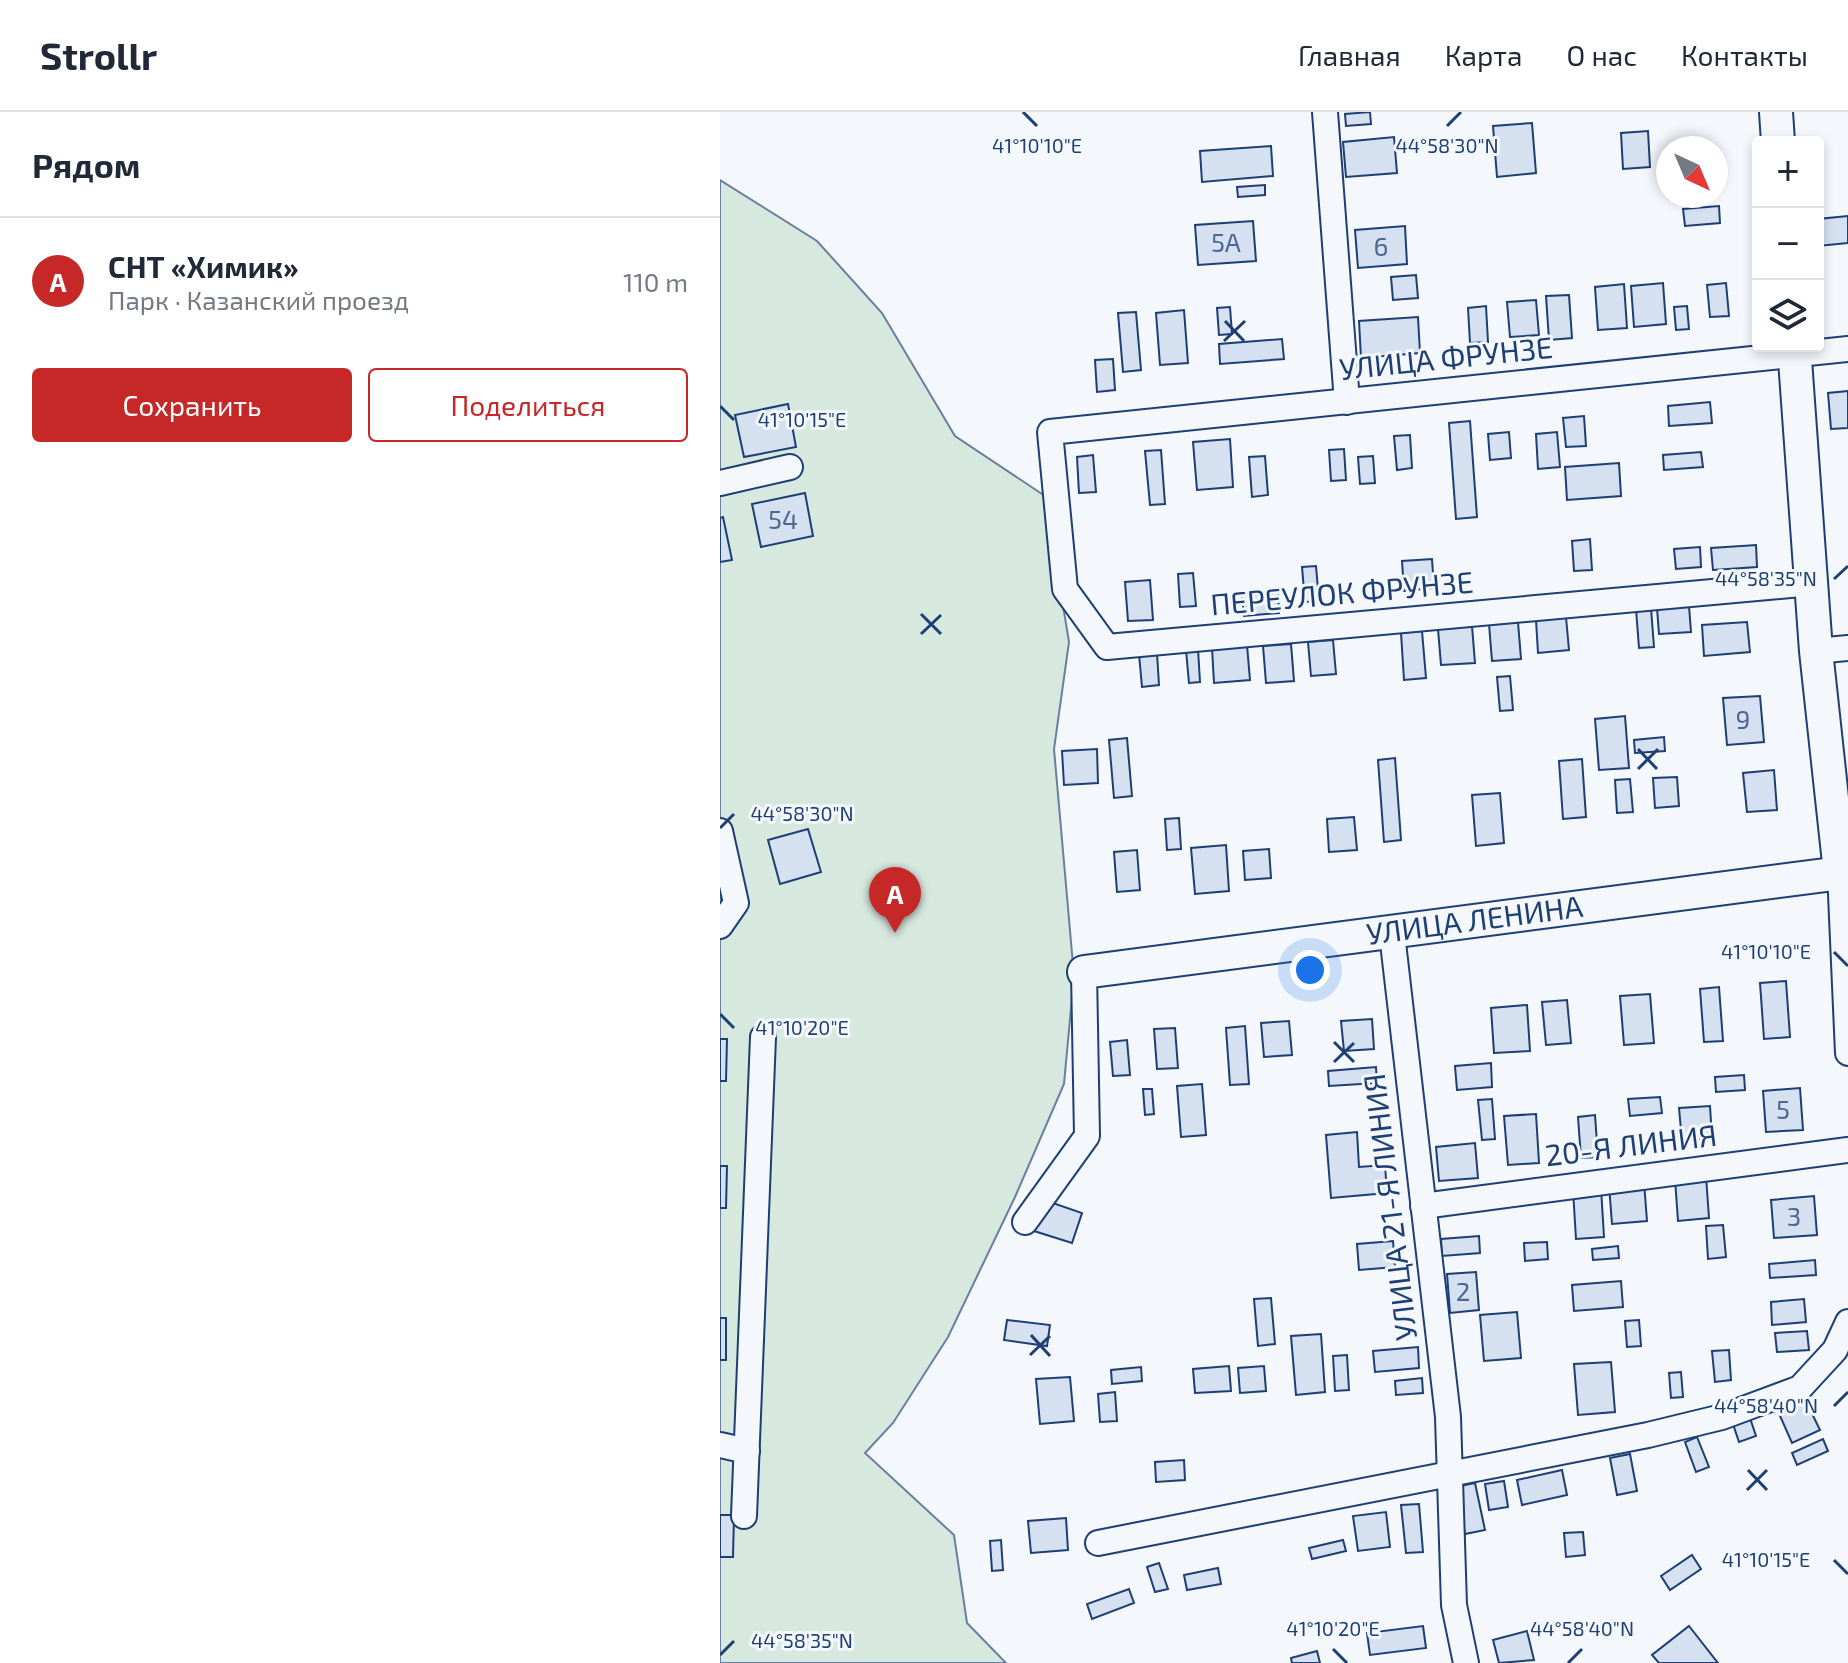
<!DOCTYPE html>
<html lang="ru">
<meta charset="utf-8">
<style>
:root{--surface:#fff;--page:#f2f2f3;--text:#1f2937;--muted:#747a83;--line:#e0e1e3;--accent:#c62828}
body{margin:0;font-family:"Exo 2",sans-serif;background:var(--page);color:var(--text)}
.controls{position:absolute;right:24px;top:24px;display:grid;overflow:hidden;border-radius:8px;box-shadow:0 4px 12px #0003}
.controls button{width:72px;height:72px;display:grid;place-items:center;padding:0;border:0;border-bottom:2px solid var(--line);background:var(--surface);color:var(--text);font:40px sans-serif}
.compass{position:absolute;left:936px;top:24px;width:72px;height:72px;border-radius:50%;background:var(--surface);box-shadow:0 4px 12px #0003;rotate:136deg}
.you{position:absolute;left:590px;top:858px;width:28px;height:28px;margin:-20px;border:6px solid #fff;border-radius:50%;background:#1a73e8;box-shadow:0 0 0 12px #1a73e833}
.badge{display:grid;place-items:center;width:52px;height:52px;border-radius:50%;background:var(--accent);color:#fff;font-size:26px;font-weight:700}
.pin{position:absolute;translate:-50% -66px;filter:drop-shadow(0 2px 4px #0008)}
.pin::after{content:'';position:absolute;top:42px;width:28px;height:24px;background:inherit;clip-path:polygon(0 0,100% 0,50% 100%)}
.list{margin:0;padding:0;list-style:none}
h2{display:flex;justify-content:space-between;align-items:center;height:104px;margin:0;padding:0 32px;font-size:34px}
h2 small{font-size:26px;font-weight:400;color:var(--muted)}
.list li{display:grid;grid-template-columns:52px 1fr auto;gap:24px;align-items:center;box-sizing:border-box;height:128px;padding:0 32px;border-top:2px solid var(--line)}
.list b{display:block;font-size:30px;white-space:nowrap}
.list p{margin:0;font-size:26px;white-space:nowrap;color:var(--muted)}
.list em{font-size:26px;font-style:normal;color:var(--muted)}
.actions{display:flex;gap:16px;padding:24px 32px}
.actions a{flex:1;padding:18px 0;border:2px solid var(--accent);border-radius:8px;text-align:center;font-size:28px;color:var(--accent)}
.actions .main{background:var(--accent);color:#fff}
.icon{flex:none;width:44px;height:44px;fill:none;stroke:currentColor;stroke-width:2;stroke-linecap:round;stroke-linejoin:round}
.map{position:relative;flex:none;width:1128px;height:1551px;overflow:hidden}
header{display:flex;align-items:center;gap:48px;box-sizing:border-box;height:112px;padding:0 40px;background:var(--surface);border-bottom:2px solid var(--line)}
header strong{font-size:38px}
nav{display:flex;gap:44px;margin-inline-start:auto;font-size:28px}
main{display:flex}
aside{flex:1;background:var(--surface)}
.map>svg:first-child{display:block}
</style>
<header>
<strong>Strollr</strong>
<nav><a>Главная</a><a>Карта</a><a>О нас</a><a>Контакты</a></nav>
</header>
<main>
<aside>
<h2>Рядом<small></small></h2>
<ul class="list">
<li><span class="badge">A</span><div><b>СНТ «Химик»</b><p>Парк · Казанский проезд</p></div><em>110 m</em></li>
</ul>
<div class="actions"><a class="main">Сохранить</a><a>Поделиться</a></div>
</aside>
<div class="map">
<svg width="1128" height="1551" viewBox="0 0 1128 1551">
<rect width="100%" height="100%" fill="#f4f7fb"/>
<!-- green -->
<polygon fill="#d7e8df" stroke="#687fa3" stroke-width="2" points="0,68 97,129 162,201 235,324 325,384 349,530 334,637 354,864 344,972 295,1085 228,1225 173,1311 145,1341 234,1423 247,1511 286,1551 0,1551"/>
<!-- building -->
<g fill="#d5e0f0" stroke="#1d3f73" stroke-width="2">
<polygon points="650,0 651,12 626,14 625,2"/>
<polygon points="812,11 816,61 777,65 773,14"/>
<polygon points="928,19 930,55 903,57 901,21"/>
<polygon points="674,25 677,61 626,65 623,30"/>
<polygon points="551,34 553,64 482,70 480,39"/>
<polygon points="545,73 545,83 518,85 517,75"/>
<polygon points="999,94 1000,111 965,114 963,97"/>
<polygon points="1128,104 1128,131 1098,134 1098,107"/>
<polygon points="533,109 536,149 478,153 475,113"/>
<polygon points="685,114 687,152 638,156 635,118"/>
<polygon points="696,163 698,186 673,188 671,165"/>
<polygon points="943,171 946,212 914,215 911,174"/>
<polygon points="1006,171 1009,204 990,205 987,173"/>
<polygon points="904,172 907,216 878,218 875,175"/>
<polygon points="849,183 852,226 829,228 826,184"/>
<polygon points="816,188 819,223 790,225 787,190"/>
<polygon points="766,194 768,230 750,231 748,196"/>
<polygon points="967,194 969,217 956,218 954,195"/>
<polygon points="510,195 512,222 499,223 497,196"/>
<polygon points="464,198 468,251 440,253 436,201"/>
<polygon points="416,200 421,258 403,260 398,201"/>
<polygon points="698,205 700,241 641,246 639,209"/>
<polygon points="562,227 564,247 500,252 499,232"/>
<polygon points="393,247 395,278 377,280 375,248"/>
<polygon points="1128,279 1128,316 1111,317 1108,281"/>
<polygon points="990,290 992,311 949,314 948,294"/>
<polygon points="68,292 76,335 24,345 15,303"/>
<polygon points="864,304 866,334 846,335 843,306"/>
<polygon points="750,309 757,405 736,407 729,311"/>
<polygon points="789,320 791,346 770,348 768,322"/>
<polygon points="837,320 840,355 818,357 816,322"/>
<polygon points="690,323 692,356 677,358 674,324"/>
<polygon points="510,327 513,375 477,378 473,330"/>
<polygon points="624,337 626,368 611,369 609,338"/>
<polygon points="441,338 445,392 430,393 425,339"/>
<polygon points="981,340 983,355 944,358 943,343"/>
<polygon points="373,343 376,380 359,381 357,345"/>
<polygon points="545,344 548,383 532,385 529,345"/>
<polygon points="653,344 655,371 640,372 638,345"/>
<polygon points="899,351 901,384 847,388 845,355"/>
<polygon points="85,381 93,424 41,435 32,392"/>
<polygon points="3,405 12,448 0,450 0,406"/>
<polygon points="870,427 872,458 854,459 852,429"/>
<polygon points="1036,433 1037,455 993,458 991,436"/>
<polygon points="980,435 981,455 956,457 954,437"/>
<polygon points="712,447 714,476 684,479 682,449"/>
<polygon points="596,454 599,489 585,490 582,455"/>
<polygon points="473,461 476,494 460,495 458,462"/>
<polygon points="430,468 433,508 408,509 405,470"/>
<polygon points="558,481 559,501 524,504 522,484"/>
<polygon points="969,494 971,520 939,522 937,496"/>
<polygon points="931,496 934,535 919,536 916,497"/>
<polygon points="846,505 849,538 818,541 816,508"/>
<polygon points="798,510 801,547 772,549 769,512"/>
<polygon points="1027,510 1030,540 984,544 982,513"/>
<polygon points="752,514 755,551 721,553 718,517"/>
<polygon points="702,519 706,566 684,568 681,521"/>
<polygon points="613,528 616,562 591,564 588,530"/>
<polygon points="571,532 574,569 546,571 543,534"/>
<polygon points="527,533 530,568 494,571 492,536"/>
<polygon points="478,537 480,570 469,571 466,538"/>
<polygon points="437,541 439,573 422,575 419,542"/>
<polygon points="790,564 793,598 780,599 777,565"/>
<polygon points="1040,584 1044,630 1007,633 1003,586"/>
<polygon points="905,604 909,656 879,658 875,607"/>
<polygon points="944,625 945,639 915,641 914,628"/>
<polygon points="407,626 412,684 394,686 389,628"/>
<polygon points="377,637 378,671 344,673 342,639"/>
<polygon points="675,646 681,728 664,730 658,648"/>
<polygon points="862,647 866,705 843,707 839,649"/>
<polygon points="1054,658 1057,698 1027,700 1023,661"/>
<polygon points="957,665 959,694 935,696 933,666"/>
<polygon points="910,667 913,700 897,701 895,668"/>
<polygon points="780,681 784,731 756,734 752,683"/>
<polygon points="634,705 637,738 609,740 607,707"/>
<polygon points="459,706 461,737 447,738 445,707"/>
<polygon points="88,717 101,760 60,772 48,728"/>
<polygon points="506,733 509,779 475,782 471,736"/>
<polygon points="549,737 551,766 525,768 523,739"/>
<polygon points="417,738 420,778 397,780 394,740"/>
<polygon points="1066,869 1070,925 1044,927 1040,871"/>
<polygon points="999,875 1003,929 984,930 980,877"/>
<polygon points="930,882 934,931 904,933 900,884"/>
<polygon points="847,888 851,931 826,933 822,890"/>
<polygon points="807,893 810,939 774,941 771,896"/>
<polygon points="652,907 654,937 624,939 621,909"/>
<polygon points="569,909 572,943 544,945 541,911"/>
<polygon points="525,914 529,972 510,973 506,916"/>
<polygon points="455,916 458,956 437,957 434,917"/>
<polygon points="0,927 7,927 6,969 0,969"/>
<polygon points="407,928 410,963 393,964 390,930"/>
<polygon points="771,951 772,975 737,978 735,954"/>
<polygon points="656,955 657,971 609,974 608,959"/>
<polygon points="1024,963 1025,978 996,980 995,965"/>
<polygon points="482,972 486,1023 461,1025 457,974"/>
<polygon points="1080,976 1083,1018 1046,1020 1043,979"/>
<polygon points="423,977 432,977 434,1002 425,1003"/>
<polygon points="940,985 942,1001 910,1004 908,987"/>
<polygon points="772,987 775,1027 762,1028 758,988"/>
<polygon points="990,994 992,1026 962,1029 959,996"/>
<polygon points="816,1002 819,1051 788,1053 784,1004"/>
<polygon points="875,1003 878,1045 861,1046 858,1005"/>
<polygon points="637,1020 639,1055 665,1053 667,1081 611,1086 606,1023"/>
<polygon points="755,1031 758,1066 719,1069 716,1035"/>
<polygon points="0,1054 7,1054 6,1096 0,1096"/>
<polygon points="986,1064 989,1106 958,1109 955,1067"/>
<polygon points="924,1070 927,1109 892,1112 889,1073"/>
<polygon points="881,1076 884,1125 856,1127 853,1078"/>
<polygon points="1094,1084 1097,1123 1054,1126 1051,1088"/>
<polygon points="324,1088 362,1101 352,1131 314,1119"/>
<polygon points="1003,1113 1006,1145 988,1147 986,1114"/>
<polygon points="759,1124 760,1141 722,1144 721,1127"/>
<polygon points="673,1129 675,1155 639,1158 637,1132"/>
<polygon points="827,1130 828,1147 805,1149 804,1131"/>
<polygon points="898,1134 899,1146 873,1148 872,1137"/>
<polygon points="1095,1148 1096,1163 1050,1166 1049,1152"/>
<polygon points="756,1160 759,1198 730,1201 727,1162"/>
<polygon points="901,1169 903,1195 854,1199 852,1173"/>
<polygon points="551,1186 555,1232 538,1234 534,1187"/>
<polygon points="1084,1187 1086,1210 1052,1213 1051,1190"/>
<polygon points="797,1200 801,1246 764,1249 760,1203"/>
<rect x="0" y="1206" width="6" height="42"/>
<polygon points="287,1208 330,1213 327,1234 284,1228"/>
<polygon points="919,1208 921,1234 907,1235 905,1209"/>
<polygon points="1087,1219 1089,1238 1057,1240 1055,1221"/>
<polygon points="601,1222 605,1280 576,1283 571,1224"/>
<polygon points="698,1235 699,1256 655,1260 653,1239"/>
<polygon points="1009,1238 1011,1268 995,1270 992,1239"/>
<polygon points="627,1243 629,1278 615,1279 613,1244"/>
<polygon points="891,1250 895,1300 858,1303 854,1252"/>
<polygon points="509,1254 511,1279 475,1281 473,1257"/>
<polygon points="544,1254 546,1279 520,1281 518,1256"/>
<polygon points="421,1255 422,1269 392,1272 391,1258"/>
<polygon points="961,1260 963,1285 951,1286 949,1261"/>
<polygon points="350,1265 354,1309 320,1312 316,1267"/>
<polygon points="702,1266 703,1281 676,1283 675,1269"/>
<polygon points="395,1280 397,1309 380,1310 378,1282"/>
<polygon points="1084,1285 1100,1318 1072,1331 1057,1297"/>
<polygon points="1030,1306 1036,1324 1019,1330 1013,1312"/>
<polygon points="977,1325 989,1355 976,1360 965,1330"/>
<polygon points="1103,1327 1108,1339 1077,1353 1072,1341"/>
<polygon points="910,1342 917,1379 897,1383 890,1346"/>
<polygon points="464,1348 465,1368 436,1370 435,1350"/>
<polygon points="842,1358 847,1383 802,1393 797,1368"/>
<polygon points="784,1369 788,1395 769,1398 765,1372"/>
<polygon points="755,1371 765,1418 745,1422 735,1375"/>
<polygon points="699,1392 703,1440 686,1441 681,1393"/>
<polygon points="666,1400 670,1435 638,1439 633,1404"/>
<polygon points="0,1403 14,1403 13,1445 0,1445"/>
<polygon points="346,1406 348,1438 311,1441 308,1409"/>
<polygon points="863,1420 865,1443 846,1445 844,1421"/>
<polygon points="281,1428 283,1458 272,1459 270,1429"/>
<polygon points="623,1428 626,1439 592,1447 589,1436"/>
<polygon points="972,1443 981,1457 950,1478 941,1464"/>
<polygon points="439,1451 448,1477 435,1480 427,1455"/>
<polygon points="498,1456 501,1472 467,1478 464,1463"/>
<polygon points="409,1477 414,1491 372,1507 367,1492"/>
<polygon points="703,1514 706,1536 650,1543 647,1521"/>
<polygon points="969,1514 998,1551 939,1551 932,1543"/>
<polygon points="807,1519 814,1548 779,1551 773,1528"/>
<polygon points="597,1539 600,1551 572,1551 571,1546"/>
</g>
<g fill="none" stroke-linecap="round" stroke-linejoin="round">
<defs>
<g id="street">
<polyline points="605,0 627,290"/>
<polyline points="0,371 70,355"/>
<polyline points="1092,471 387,535 345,477 330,320 1128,237"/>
<polyline points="1096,539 1128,536"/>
<polyline points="0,719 16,791 0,814"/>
<polyline points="1120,760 1128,941"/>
<polyline points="672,822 728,1305 734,1493 746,1551"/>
<polyline points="703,1094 1128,1038"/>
<polyline points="305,1110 367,1024 364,860"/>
<polyline points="0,1333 27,1339"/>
<polyline points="24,1404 43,925"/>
<polyline points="378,1431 928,1323 1002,1305 1080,1276 1115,1238 1128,1210"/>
</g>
<g id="secondary">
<polyline points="1056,0 1058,30"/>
<polyline points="1074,234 1096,539 1120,760"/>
<path id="s1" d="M 364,860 L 1128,760"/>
</g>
</defs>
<!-- street casing -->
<use href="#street" stroke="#1d3f73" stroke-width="28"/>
<!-- secondary casing -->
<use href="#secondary" stroke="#1d3f73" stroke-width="36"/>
<!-- street -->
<use href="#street" stroke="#f4f7fb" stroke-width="24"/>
<!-- secondary -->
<use href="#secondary" stroke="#f4f7fb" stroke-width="32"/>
</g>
<!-- ticks -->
<path fill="none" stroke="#1d3f73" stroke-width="3" d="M 303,0 L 317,14M 727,14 L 741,0M 505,209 L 524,229M 504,229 L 525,209M 0,294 L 14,308M 1114,467 L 1128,454M 201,502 L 221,522M 201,522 L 221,503M 918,637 L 937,657M 918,657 L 938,637M 0,716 L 14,702M 1114,840 L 1128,854M 0,902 L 14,916M 614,930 L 634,950M 614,950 L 634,931M 311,1223 L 330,1244M 310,1243 L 330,1224M 1114,1294 L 1128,1280M 1028,1358 L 1047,1378M 1027,1378 L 1047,1358M 1114,1448 L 1128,1462M 613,1537 L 627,1551M 0,1543 L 14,1529M 848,1551 L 862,1537"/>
<g text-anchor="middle" stroke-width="6" stroke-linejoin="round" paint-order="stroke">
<!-- number labels -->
<g font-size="26" fill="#4b6792">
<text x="506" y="140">5А</text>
<text x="661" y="144">6</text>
<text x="63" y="417">54</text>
<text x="1023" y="617">9</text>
<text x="1063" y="1007">5</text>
<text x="1074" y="1114">3</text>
<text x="743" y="1189">2</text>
</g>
<!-- street labels -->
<g font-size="30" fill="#1d3f73" stroke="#f4f7fb">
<text transform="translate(726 247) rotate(-6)" y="10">УЛИЦА ФРУНЗЕ</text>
<text transform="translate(622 482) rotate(-5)" y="10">ПЕРЕУЛОК ФРУНЗЕ</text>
<text dy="10" stroke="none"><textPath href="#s1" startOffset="394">УЛИЦА ЛЕНИНА</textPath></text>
<text transform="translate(911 1034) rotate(-7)" y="10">20-Я ЛИНИЯ</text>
<text transform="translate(671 1095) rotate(-97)" y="10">УЛИЦА 21-Я ЛИНИЯ</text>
</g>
</g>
<g font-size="20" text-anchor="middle" fill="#1d3f73" stroke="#f4f7fb" stroke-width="6" stroke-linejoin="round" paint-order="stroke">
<text x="727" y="41">44°58'30"N</text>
<text x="317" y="41">41°10'10"E</text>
<text x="82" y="315">41°10'15"E</text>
<text x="1046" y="474">44°58'35"N</text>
<text x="82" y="709">44°58'30"N</text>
<text x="1046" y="847">41°10'10"E</text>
<text x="82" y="923">41°10'20"E</text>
<text x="1046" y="1301">44°58'40"N</text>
<text x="1046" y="1455">41°10'15"E</text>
<text x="613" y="1524">41°10'20"E</text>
<text x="862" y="1524">44°58'40"N</text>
<text x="82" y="1536">44°58'35"N</text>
</g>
</svg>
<div class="controls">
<button>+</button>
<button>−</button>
<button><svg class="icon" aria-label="layers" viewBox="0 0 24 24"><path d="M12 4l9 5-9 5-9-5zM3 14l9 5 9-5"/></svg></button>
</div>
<svg class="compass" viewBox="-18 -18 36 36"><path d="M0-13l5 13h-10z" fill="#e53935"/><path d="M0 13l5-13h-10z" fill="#747a83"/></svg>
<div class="you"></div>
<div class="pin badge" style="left:175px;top:821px">A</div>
</div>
</main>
